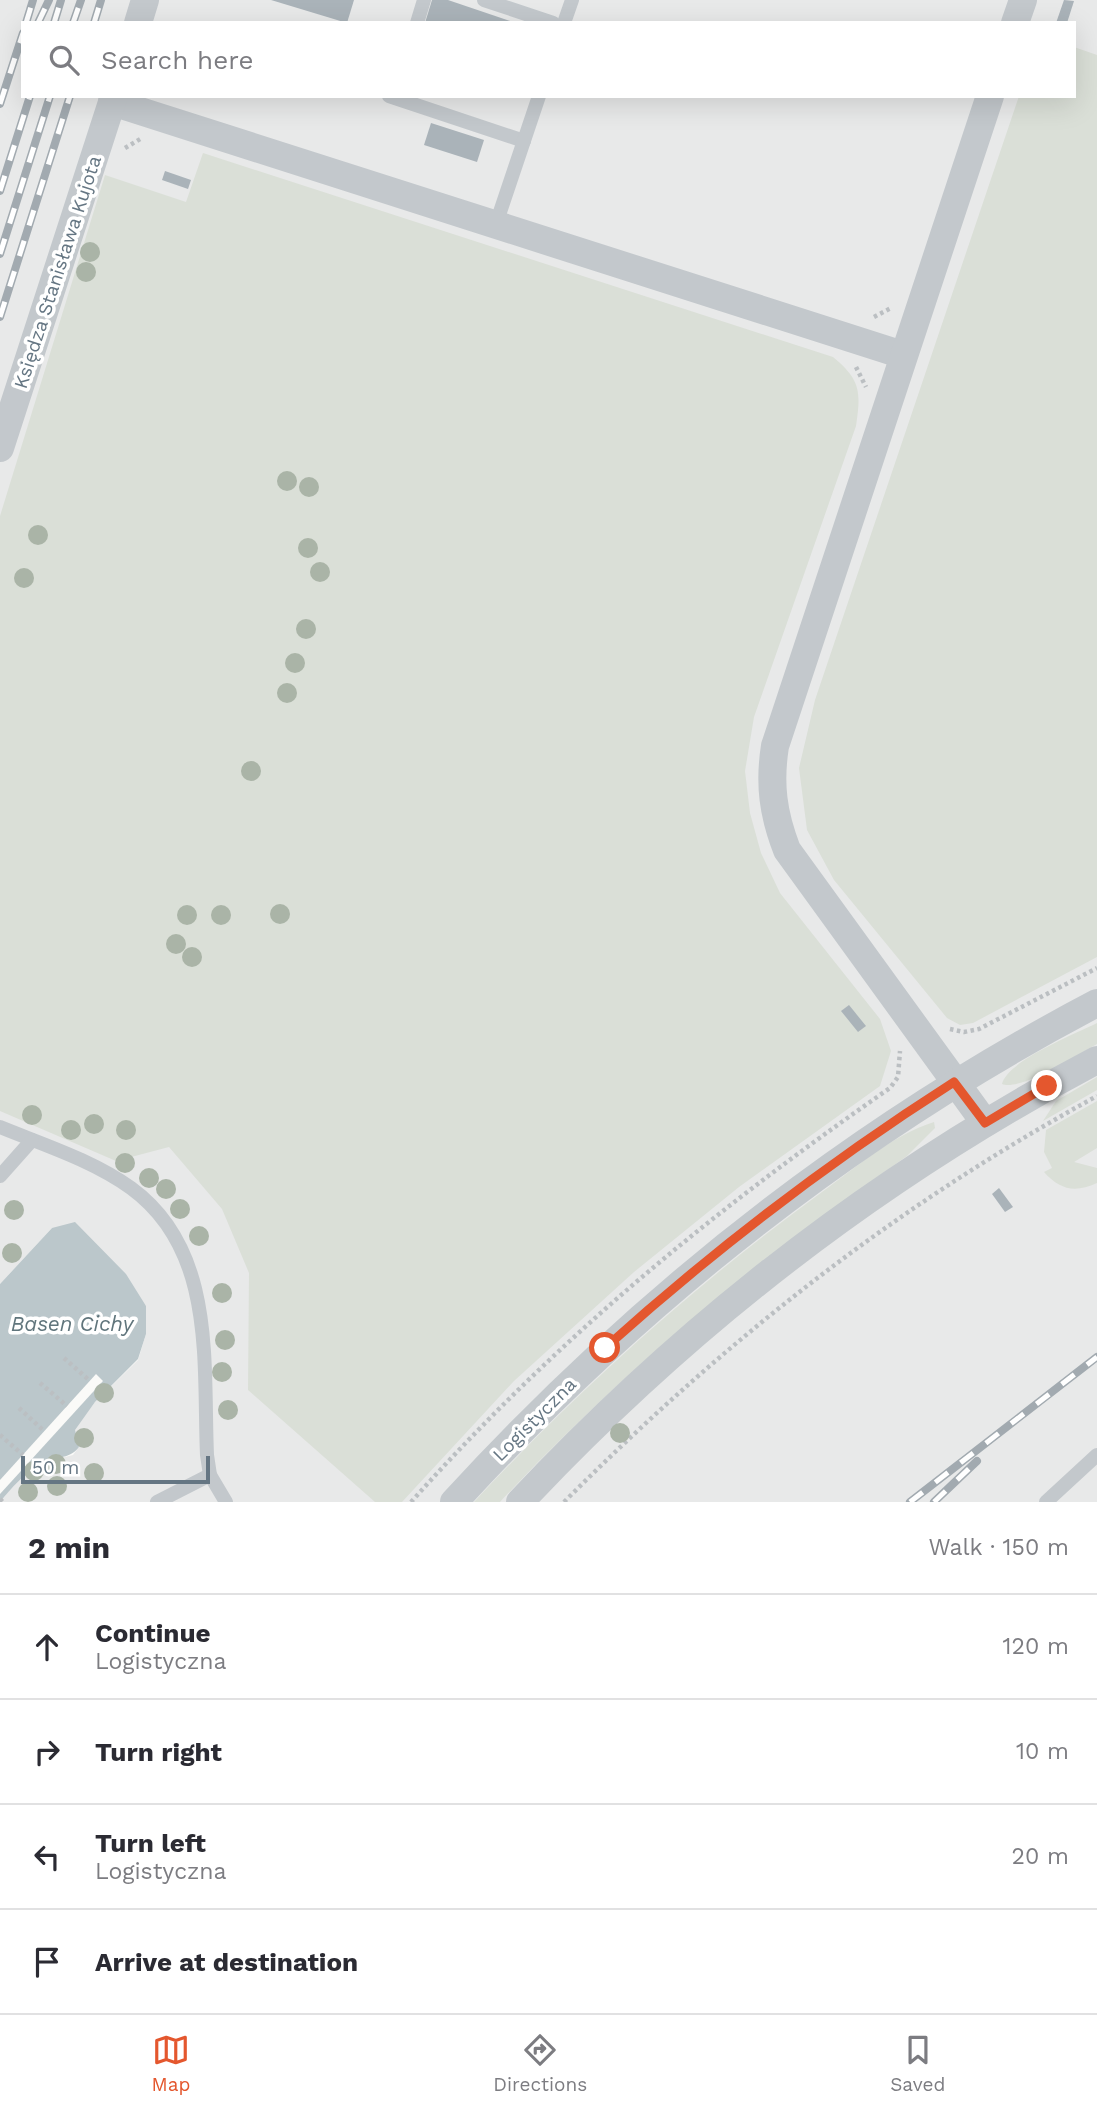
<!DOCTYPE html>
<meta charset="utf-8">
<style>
:root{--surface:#fff;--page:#f7f7f7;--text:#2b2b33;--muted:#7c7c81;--line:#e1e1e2;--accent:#e4572e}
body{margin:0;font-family:"Work Sans",sans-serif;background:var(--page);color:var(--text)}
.scale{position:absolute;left:21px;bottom:18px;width:189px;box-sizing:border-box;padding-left:7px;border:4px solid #657683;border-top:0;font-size:19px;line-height:24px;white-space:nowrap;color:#657683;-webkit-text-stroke:5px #fff;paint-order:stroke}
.stop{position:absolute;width:21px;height:21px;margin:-16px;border:5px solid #e4572e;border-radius:50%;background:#fff}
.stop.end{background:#e4572e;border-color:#fff;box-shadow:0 2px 7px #0008}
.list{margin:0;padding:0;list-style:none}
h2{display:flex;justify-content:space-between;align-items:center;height:91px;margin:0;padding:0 28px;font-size:30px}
h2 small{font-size:23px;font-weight:400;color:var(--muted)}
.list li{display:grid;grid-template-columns:46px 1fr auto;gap:21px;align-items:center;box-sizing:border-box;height:105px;padding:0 28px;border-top:2px solid var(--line)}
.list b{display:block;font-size:26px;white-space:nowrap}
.list p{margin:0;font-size:23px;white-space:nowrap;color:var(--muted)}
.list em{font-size:23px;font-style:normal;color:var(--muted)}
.icon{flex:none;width:38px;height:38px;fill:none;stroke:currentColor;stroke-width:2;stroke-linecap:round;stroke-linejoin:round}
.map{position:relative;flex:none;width:1097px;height:1502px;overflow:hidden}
.search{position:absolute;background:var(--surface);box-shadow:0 7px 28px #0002;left:21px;right:21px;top:21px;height:77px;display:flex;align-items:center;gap:18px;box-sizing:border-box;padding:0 24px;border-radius:0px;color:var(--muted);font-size:26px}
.sheet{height:511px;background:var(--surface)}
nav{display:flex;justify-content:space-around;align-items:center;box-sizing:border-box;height:98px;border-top:2px solid var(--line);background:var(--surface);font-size:19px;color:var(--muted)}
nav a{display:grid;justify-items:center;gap:4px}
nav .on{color:var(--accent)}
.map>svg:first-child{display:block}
</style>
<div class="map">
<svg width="1097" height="1502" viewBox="0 0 1097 1502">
<rect width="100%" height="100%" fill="#fafaf8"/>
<!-- built -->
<path fill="#e8e9e9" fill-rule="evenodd" d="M 0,0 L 1097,0 L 1097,1502 L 0,1502 L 19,1478 L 41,1463 L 73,1455 L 79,1447 L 74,1430 L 95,1402 L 138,1360 L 146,1334 L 146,1306 L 52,1228 L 0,1284 ZM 23,23 L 1074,23 L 1074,96 L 23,96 Z"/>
<!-- green -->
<g fill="#dadfd7">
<polygon points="1074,47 1097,55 1097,957 973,1023 960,1025 947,1018 834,880 807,830 799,768 815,700 1019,96 1074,96"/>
<path d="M 203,153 L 833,357 C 861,380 861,392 856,426 L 754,717 L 745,771 L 750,813 L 761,853 L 780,893 L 880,1019 L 891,1051 L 880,1086 L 739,1187 L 634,1272 L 514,1381 L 402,1502 L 375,1502 L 248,1390 L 249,1273 L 222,1209 L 169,1147 L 116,1161 L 0,1111 L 0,516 L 105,175 L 186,202 Z"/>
<path d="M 1097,1023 L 1097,1044 C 1078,1054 1020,1092 1002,1084 C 1007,1061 1075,1034 1097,1023 Z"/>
<polygon points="1097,1077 1097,1090 1043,1121 1056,1101"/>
<path d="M 1097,1101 L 1097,1148 L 1074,1162 L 1097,1168 L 1097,1183 C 1075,1193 1060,1190 1044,1172 L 1052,1168 L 1044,1152 L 1046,1130 Z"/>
<path d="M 934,1122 L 935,1128 L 907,1156 C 757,1260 624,1369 500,1502 L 474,1502 C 580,1388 696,1284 822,1192 C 857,1167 892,1135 934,1122 Z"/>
</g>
<!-- water -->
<path fill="#bbc7cb" d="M 75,1222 L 126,1274 L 146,1306 L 146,1334 L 138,1359 L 95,1402 L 75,1430 L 79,1447 C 68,1461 55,1455 40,1464 C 24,1474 12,1487 0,1502 L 0,1284 L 52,1228 Z"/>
<!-- pier -->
<polygon fill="#fafaf8" points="96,1374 103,1381 0,1494 0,1480"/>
<!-- building -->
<g fill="#aab3b9">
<polygon points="271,0 354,0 347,23"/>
<polygon points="432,0 448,0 516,23 425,23"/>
<polygon points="1064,0 1074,1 1067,23 1056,23"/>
<polygon points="431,123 484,140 477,162 424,145"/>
<polygon points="165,171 191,180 188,189 162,180"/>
<polygon points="849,1005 866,1026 858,1032 841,1011"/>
<polygon points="999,1188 1013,1207 1005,1212 992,1194"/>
</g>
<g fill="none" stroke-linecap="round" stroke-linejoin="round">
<!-- path -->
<g stroke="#bbbfc2" stroke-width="4.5" stroke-dasharray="3.5 3.5" stroke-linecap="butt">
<polyline points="125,148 142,138"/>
<polyline points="874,317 891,308"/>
<polyline points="856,367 866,387"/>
<polyline points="950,1029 964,1032 979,1029 1097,968"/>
<polyline points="64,1358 90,1381"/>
<polyline points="40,1383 67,1406"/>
<polyline points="19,1408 44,1431"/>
<polyline points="0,1435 23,1455"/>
<polyline points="0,1499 3,1502"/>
<path d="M 411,1502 C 558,1338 710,1213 890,1088 L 898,1077 L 900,1051"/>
<path d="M 564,1502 C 727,1339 894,1207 1097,1096"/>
</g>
<!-- service -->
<g stroke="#c3c8cc" stroke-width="14">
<polyline points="484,0 553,23"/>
<polyline points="417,23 424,0"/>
<polyline points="564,23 572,0"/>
<polyline points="389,96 524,141"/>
<polyline points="496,224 539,96"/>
<path d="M 0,1127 C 44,1145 92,1160 131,1188 C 216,1250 203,1362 207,1455 L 210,1475 L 226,1502"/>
<polyline points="0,1176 32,1140"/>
<polyline points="157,1502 210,1475"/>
<polyline points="1046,1502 1097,1455"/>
</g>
<!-- minor -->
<g stroke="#c3c8cc" stroke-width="28">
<polyline points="138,23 145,0"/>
<polyline points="1015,23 1023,0"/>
<polyline points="112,102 903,355"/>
<polyline points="0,448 114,96"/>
<path d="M 985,1123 L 787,850 C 773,814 769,784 775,746 L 990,96"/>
<path d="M 454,1502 C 639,1300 853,1131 1097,1003"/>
<path d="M 520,1502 C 687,1324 881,1174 1097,1060"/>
</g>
<defs>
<g id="rail">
<polyline points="26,23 33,0"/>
<polyline points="38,23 49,0"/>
<polyline points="54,23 61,0"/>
<polyline points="73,23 81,0"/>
<polyline points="94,23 101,0"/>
<polyline points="0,104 23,33"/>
<polyline points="0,191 30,96"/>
<polyline points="0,254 50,96"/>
<polyline points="0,317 70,96"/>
<polyline points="910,1502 1097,1357"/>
<polyline points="934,1502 977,1461"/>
</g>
</defs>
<!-- rail casing -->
<use href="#rail" stroke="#a2aab0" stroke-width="8"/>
<!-- rail -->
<use href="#rail" stroke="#fff" stroke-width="5" stroke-dasharray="16" stroke-linecap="butt"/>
</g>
<!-- trees -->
<g fill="#aab4a7">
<circle cx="90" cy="252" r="10"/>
<circle cx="86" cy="272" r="10"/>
<circle cx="287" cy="481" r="10"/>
<circle cx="309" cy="487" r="10"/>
<circle cx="38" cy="535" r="10"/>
<circle cx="308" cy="548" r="10"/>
<circle cx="320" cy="572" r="10"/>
<circle cx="24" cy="578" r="10"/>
<circle cx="306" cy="629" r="10"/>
<circle cx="295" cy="663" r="10"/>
<circle cx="287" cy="693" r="10"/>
<circle cx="251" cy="771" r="10"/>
<circle cx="280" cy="914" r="10"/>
<circle cx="187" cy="915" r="10"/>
<circle cx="221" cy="915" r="10"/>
<circle cx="176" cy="944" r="10"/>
<circle cx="192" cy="957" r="10"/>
<circle cx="32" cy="1115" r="10"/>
<circle cx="94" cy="1124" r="10"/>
<circle cx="71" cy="1130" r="10"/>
<circle cx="126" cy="1130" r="10"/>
<circle cx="125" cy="1163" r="10"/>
<circle cx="149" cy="1178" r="10"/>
<circle cx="166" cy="1189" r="10"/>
<circle cx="180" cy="1209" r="10"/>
<circle cx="14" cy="1210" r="10"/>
<circle cx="199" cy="1236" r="10"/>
<circle cx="12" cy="1253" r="10"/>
<circle cx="222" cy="1293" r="10"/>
<circle cx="225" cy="1340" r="10"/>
<circle cx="222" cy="1372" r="10"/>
<circle cx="104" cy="1393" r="10"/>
<circle cx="228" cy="1410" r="10"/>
<circle cx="620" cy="1433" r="10"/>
<circle cx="84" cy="1438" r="10"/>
<circle cx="56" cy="1464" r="10"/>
<circle cx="34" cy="1471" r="10"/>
<circle cx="94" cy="1473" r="10"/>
<circle cx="57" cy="1486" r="10"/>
<circle cx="28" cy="1492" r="10"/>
</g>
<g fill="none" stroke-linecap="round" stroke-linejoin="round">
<!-- route -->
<path stroke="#e4572e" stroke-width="9" d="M 605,1348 C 714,1250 830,1161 954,1082 L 985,1123 L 1047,1086"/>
</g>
<g text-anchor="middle" stroke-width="7" stroke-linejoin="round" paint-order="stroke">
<!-- street labels -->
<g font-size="19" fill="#657683" stroke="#fff">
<text transform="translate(57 272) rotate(-72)" y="7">Księdza Stanisława Kujota</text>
<text transform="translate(534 1419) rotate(-45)" y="7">Logistyczna</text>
</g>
<!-- water labels -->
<g font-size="21" font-style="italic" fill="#60757c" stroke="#fff">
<text x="72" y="1331">Basen Cichy</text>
</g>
</g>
</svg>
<div class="scale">50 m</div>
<div class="stop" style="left:605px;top:1348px"></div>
<div class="stop end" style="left:1047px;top:1086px"></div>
<div class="search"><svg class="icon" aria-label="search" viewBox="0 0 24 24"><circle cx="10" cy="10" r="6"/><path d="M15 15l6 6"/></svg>Search here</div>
</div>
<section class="sheet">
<h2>2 min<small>Walk · 150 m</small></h2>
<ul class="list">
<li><svg class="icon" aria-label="ahead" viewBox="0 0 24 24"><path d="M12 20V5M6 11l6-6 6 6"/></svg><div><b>Continue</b><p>Logistyczna</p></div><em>120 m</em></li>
<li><svg class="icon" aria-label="right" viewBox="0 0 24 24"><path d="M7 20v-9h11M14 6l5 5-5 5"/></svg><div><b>Turn right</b></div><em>10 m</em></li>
<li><svg class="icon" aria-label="left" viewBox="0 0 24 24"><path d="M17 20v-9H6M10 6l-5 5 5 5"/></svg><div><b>Turn left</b><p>Logistyczna</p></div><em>20 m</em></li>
<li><svg class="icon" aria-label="arrive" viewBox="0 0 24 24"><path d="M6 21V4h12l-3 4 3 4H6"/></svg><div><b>Arrive at destination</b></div></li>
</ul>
</section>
<nav>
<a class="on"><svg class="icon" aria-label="map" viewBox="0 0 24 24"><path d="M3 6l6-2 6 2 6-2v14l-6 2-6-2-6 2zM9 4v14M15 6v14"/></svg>Map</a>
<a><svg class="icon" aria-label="directions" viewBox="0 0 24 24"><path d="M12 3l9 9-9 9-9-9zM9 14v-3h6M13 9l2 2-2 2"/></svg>Directions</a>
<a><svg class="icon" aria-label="saved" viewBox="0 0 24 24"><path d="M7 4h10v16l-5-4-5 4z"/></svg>Saved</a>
</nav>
